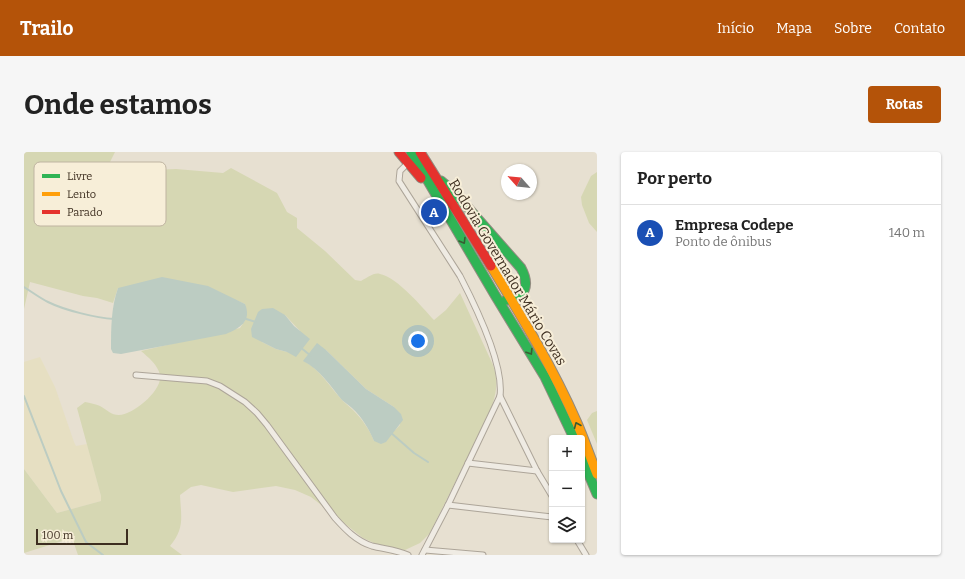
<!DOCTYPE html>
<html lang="pt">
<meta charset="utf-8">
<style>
:root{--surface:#fff;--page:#f6f6f6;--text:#222;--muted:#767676;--line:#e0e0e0;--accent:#b45309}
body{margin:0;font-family:Bitter,serif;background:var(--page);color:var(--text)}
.controls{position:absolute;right:12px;bottom:12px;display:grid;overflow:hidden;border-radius:4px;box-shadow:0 1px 3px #0004}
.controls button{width:36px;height:36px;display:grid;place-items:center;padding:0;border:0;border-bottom:1px solid var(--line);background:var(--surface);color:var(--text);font:20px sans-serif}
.compass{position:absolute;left:477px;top:12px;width:36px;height:36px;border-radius:50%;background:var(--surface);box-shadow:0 1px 3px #0004;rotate:297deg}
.scale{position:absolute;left:12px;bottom:10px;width:92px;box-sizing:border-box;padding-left:4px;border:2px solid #3d2e20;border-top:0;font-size:11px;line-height:14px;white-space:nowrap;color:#3d2e20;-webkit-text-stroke:3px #f7eed8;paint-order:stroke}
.you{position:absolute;left:394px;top:189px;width:14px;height:14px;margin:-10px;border:3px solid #fff;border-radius:50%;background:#1a73e8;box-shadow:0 0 0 6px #1a73e833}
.badge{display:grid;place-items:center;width:26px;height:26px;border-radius:50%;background:var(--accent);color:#fff;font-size:13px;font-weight:700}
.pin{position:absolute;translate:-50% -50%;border:2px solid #fff;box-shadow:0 1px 4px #0006}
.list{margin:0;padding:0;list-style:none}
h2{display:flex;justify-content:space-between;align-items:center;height:52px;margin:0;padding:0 16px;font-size:17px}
h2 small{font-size:13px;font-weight:400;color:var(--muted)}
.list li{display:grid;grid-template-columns:26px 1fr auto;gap:12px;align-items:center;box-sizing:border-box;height:56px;padding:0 16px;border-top:1px solid var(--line)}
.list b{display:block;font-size:15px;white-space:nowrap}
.list p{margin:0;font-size:13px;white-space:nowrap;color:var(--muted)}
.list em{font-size:13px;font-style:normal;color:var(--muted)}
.icon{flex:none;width:22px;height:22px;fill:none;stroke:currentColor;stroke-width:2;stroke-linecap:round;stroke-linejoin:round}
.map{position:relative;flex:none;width:573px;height:403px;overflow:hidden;border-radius:4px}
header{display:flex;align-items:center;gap:24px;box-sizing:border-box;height:56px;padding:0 20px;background:var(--accent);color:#fff}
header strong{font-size:19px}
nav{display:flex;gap:22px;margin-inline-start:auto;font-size:14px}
.intro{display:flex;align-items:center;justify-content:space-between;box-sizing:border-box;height:96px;padding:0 24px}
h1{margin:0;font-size:28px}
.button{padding:10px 18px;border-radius:4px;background:var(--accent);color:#fff;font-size:14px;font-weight:700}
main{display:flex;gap:24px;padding:0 24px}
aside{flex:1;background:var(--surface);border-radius:4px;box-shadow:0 1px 3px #0004}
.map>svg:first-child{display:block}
</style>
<header>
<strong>Trailo</strong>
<nav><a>Início</a><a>Mapa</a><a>Sobre</a><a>Contato</a></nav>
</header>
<div class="intro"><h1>Onde estamos</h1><a class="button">Rotas</a></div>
<main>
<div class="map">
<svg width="573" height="403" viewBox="0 0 573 403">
<rect width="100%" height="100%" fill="#e7e0d1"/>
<!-- farmland -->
<polygon fill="#e6dfc2" points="16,205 31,235 50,290 52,294 63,292 77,344 77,349 33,361 0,317 0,210"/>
<!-- green -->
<g fill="#d6d7b3" fill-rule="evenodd">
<path d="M 0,0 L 91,0 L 81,20 L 152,17 L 199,21 L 207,16 L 253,41 L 263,60 L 273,66 L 273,76 L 301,99 L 331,128 L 337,129 C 343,126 350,120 356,122 C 374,126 398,155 410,168 L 422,158 L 436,141 L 469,213 C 475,231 472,241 467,258 L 406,381 L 396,391 L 381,398 L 359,395 L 339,386 L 287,345 L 271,338 L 252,334 L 209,340 L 177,333 L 167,335 L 156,343 C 157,365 161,376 146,394 L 158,403 L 54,403 L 48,386 L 0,401 L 0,317 L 33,361 L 77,349 L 77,344 L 53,256 L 61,250 C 66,251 72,252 76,254 C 83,258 87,263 95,263 C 109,263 139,238 136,223 C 134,213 124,205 117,199 L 216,176 L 222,167 L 221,152 L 207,146 L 94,136 L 89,151 L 73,146 L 59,144 L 6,130 L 0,157 ZM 261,163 L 276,179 L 263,200 L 252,197 L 238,190 ZM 302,198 L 342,237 L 370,255 L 376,273 L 371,278 L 350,289 C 345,277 338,267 329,258 C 326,255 323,253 320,250 C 306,236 297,218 280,209 Z"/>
<polygon points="573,20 573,80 565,71 558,53 557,45 567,24"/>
<polygon points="573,259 573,292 563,268 568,261"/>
</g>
<!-- water -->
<g fill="#bcccc2">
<path d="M 138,125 L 184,134 L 221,152 C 228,169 216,176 202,182 L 97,202 L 89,201 L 87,197 C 87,176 87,156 94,136 Z"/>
<polygon points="249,156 261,163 270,174 286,187 272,205 263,200 252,197 228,185 227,177 234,160 238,157"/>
<path d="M 293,191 L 302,198 L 342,237 L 370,255 L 377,262 L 379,268 L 362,290 L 357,292 L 350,289 C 345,277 338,265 328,256 C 325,253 321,251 318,248 C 307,235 296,217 279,209 Z"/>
</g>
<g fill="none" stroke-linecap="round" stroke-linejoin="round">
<!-- stream -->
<g stroke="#bcccc2" stroke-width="2">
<path d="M 0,135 C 8,140 16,146 24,150 C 40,158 72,166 90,167"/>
<polyline points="219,166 232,170"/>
<polyline points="276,195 287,204"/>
<polyline points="0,244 37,339 62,390 79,403"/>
<polyline points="366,280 390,301 404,310"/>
</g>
<defs>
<g id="street">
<path d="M 384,11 L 376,19 L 375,29 L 436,124 C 451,153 480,212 476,244 L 424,353 L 398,403"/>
<path d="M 112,223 L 183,229 L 196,234 L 221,250 L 233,261 L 243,273 L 311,366 C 321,377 332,389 348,394 C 360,397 372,398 384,403"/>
<polyline points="476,244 513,319 528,344"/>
<polyline points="444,311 513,319"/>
<polyline points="424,353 528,365"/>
<polyline points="553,388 562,403"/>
<polyline points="401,398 459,403"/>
</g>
<g id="fast">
<polyline points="387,0 471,143 521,225 550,286"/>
<path d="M 417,29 L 430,40 L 497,116 C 506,133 502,146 482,148"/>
<polyline points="558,306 573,342"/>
</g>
<path id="slow" d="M 467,114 C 498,165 529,216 553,271 C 560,287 566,305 573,322"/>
<g id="jam">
<polyline points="375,0 397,26"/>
<polyline points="396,0 467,114"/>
</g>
</defs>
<!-- street casing -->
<use href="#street" stroke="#ada599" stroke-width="7"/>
<!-- fast casing -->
<use href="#fast" stroke="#928b80" stroke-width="11"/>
<!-- slow casing -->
<use href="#slow" stroke="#928b80" stroke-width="11"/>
<!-- jam casing -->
<use href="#jam" stroke="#928b80" stroke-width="11"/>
<!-- street -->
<use href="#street" stroke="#efebe3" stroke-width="5"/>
<!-- fast -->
<use href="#fast" stroke="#30b455" stroke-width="9"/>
<!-- slow -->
<use href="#slow" stroke="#ff9f0a" stroke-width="9"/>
<!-- jam -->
<use href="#jam" stroke="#e5322d" stroke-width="9"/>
</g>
<!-- one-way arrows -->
<defs><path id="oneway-chevron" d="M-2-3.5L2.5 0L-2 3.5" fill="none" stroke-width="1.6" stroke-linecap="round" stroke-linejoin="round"/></defs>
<g stroke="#385d33">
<use href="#oneway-chevron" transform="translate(439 89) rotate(59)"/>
<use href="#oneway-chevron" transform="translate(506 200) rotate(58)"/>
<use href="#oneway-chevron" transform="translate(553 273) rotate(-113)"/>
</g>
<g text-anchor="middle" stroke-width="4" stroke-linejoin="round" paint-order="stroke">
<!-- street labels -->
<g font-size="14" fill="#3d2e20" stroke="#f7eed8">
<text transform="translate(484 120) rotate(59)" y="5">Rodovia Governador Mário Covas</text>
</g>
</g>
<!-- legend -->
<rect x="10" y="10" width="132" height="64" rx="6" fill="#f7eed8" stroke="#bfb4a1" stroke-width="1"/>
<rect x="18" y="22" width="18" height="4" fill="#30b455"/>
<rect x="18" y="40" width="18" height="4" fill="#ff9f0a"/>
<rect x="18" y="58" width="18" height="4" fill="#e5322d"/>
<g font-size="11" fill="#3d2e20">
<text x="43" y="28">Livre</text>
<text x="43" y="46">Lento</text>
<text x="43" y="64">Parado</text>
</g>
</svg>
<div class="controls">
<button>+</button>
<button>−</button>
<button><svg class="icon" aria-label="layers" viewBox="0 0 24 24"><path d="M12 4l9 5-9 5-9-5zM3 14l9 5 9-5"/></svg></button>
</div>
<svg class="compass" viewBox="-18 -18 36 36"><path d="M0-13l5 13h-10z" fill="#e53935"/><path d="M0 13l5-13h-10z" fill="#767676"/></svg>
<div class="scale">100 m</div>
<div class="you"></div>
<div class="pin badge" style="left:410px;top:60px;background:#1a4fb4">A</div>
</div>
<aside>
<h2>Por perto<small></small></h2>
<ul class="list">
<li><span class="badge" style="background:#1a4fb4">A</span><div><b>Empresa Codepe</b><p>Ponto de ônibus</p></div><em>140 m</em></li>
</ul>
</aside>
</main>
